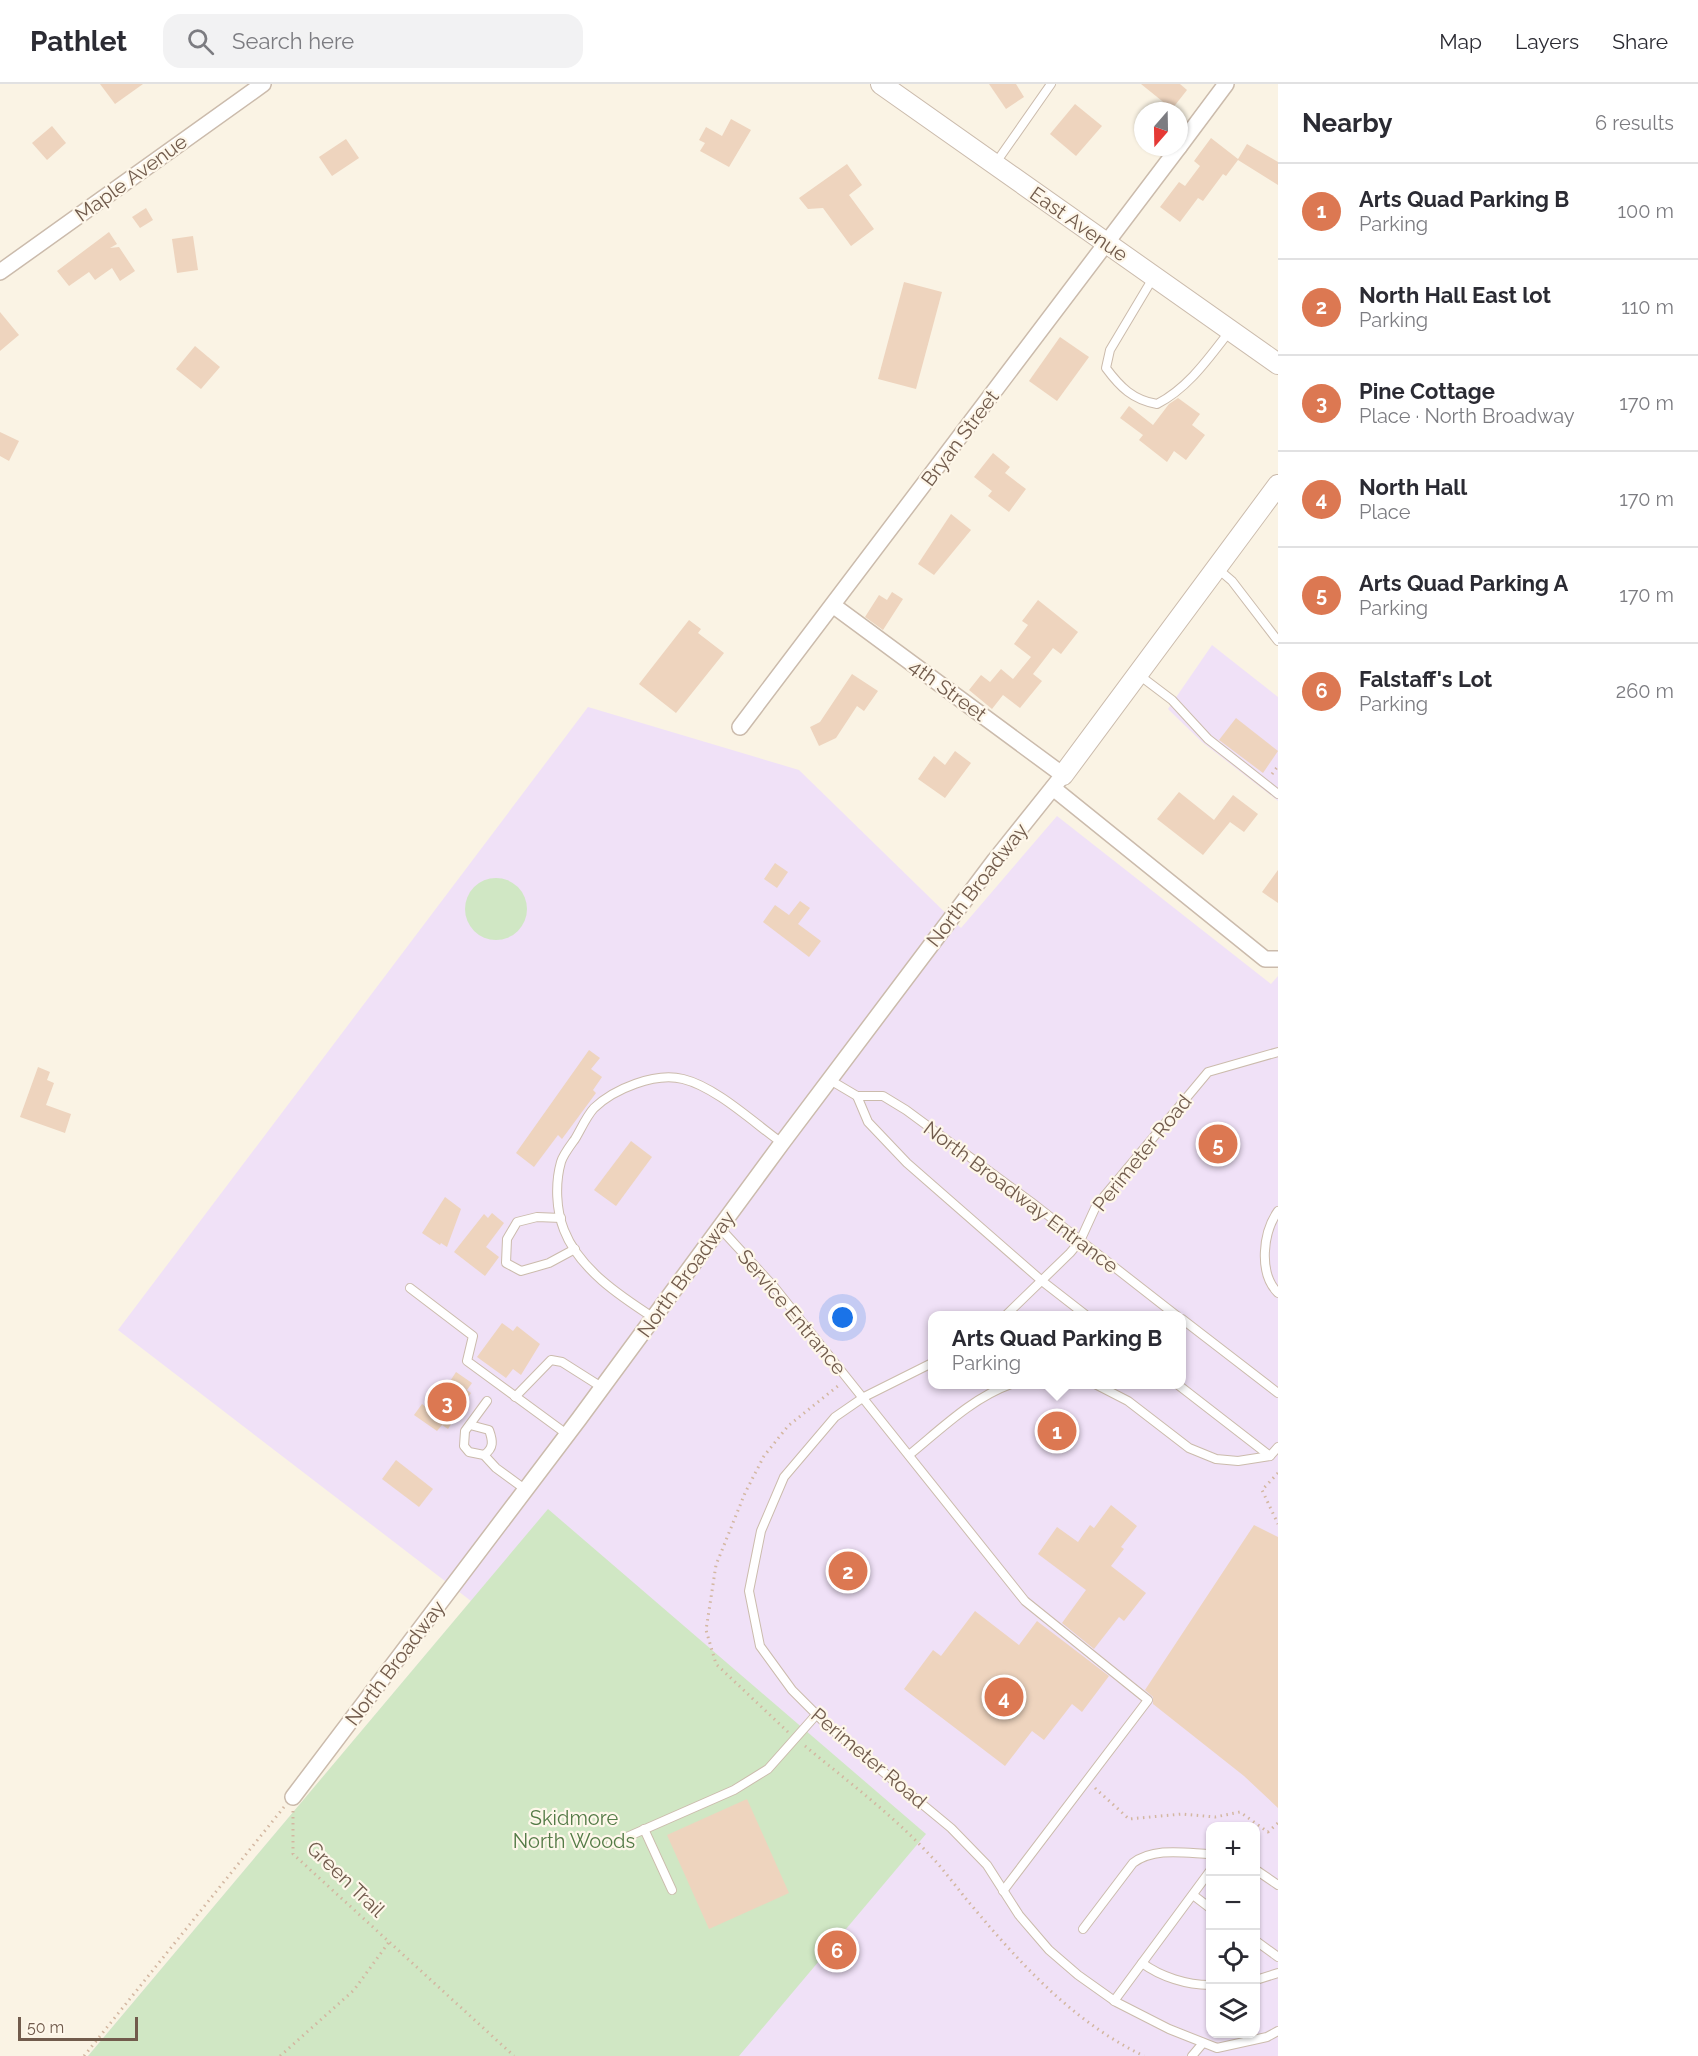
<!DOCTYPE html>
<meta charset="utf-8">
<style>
:root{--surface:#fff;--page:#f2f2f3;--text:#2b2b33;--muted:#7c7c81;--line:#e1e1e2;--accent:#dc7852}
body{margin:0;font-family:Raleway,sans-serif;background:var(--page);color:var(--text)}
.controls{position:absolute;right:18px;bottom:18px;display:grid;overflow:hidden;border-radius:12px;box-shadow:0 2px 4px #0004}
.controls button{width:54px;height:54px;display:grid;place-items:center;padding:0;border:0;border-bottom:2px solid var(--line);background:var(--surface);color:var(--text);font:30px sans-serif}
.compass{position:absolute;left:1134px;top:18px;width:54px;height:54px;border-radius:50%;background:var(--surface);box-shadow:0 2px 4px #0004;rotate:200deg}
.scale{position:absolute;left:18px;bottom:15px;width:120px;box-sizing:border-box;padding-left:6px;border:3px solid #715b4c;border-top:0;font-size:16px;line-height:21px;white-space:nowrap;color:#715b4c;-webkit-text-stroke:4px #fef7ea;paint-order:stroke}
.you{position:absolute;left:843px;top:1234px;width:21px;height:21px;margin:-15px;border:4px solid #fff;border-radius:50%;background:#1a73e8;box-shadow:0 0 0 9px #1a73e833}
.badge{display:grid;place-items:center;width:39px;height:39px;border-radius:50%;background:var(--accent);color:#fff;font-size:20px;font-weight:700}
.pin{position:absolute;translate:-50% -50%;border:3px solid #fff;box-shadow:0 2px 6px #0006}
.popup{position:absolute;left:928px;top:1227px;width:258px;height:78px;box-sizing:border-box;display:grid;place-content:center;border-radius:12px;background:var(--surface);filter:drop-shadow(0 2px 4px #0005);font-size:20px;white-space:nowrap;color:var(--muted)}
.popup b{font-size:22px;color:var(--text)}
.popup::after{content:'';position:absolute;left:50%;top:100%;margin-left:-12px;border:12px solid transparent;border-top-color:var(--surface)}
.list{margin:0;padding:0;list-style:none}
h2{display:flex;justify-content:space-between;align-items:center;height:78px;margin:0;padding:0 24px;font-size:26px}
h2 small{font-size:20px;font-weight:400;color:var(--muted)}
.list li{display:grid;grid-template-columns:39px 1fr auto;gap:18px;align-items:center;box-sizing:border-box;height:96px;padding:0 24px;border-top:2px solid var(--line)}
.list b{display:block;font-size:22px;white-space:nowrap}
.list p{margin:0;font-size:20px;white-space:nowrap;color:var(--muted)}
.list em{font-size:20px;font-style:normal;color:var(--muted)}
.icon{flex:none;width:33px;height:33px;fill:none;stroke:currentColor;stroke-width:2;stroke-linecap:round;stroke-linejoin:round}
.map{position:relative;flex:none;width:1278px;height:1972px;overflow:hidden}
header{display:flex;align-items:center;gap:36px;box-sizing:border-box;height:84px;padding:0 30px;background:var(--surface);border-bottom:2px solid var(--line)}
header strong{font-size:28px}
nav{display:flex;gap:33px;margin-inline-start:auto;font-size:21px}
.search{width:420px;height:54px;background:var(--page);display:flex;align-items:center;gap:15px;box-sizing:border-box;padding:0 21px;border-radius:18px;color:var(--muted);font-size:22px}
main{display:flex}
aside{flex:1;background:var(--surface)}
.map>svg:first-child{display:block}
</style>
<header>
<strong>Pathlet</strong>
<div class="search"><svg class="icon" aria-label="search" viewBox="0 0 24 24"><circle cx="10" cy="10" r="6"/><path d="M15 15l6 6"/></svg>Search here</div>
<nav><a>Map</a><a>Layers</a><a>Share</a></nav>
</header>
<main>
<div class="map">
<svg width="1278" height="1972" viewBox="0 0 1278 1972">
<rect width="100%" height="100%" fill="#faf3e4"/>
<!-- education -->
<g fill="#f0e1f7" fill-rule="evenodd">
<polygon points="1212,561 1278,613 1278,717 1202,658 1168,625"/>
<path d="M 588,623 L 799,686 L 961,844 L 1057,732 L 1271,900 L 1278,892 L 1278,1972 L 88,1972 L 471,1517 L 118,1246 ZM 932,1232 L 1182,1232 L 1182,1300 L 932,1300 ZM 1210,1742 L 1256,1742 L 1256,1950 L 1210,1950 Z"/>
</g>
<!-- green -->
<g fill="#d0e7c4">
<circle cx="496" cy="825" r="31"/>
<polygon points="548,1425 926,1750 739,1972 88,1972"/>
</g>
<!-- building -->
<g fill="#eed4be">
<polygon points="100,0 143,0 115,20"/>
<polygon points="989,0 1016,0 1024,13 1006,25"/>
<polygon points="1141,0 1180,0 1187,6 1172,25"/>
<polygon points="1075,20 1102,42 1076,72 1050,50"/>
<polygon points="731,35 751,46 729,83 700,67 705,59 699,56 706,43 722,52"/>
<polygon points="52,42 66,59 47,76 32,59"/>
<polygon points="1211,54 1238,75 1247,60 1278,78 1278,101 1238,76 1226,92 1223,90 1203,117 1198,114 1180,138 1160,123 1179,98 1185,102 1200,82 1194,77"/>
<polygon points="346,55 359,74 332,92 319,73"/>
<polygon points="847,80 862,101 849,111 874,145 851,162 823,124 808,125 799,114"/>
<polygon points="146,124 153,136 140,144 132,133"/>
<polygon points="109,148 117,160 110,164 119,163 135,187 120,197 112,184 95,196 89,188 69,202 57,187"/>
<polygon points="193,152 198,186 177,189 172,155"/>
<polygon points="904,198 942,208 916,305 878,295"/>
<polygon points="0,228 19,251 0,267"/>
<polygon points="1060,253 1089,273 1057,317 1029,297"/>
<polygon points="195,262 220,283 201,305 176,285"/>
<polygon points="1178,314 1200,330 1192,341 1205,351 1186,376 1174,367 1167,378 1139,356 1143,351 1120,334 1129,322 1153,341 1169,320"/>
<polygon points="0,348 19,357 9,377 0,372"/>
<polygon points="993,369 1010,383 1005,389 1026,405 1009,428 988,412 992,407 974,393"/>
<polygon points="951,430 971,446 934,491 918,480"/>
<polygon points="892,508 903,515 883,546 865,533 879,511 887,516"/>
<polygon points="1038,516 1078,548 1061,570 1053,564 1033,590 1042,597 1020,624 1003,611 992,625 969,606 981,591 990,598 1001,585 1013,595 1031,573 1014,560 1028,541 1022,537"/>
<polygon points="689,536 701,545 698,549 724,569 676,629 639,600"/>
<polygon points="852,590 878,607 864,627 857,622 836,654 819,662 810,643 820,638"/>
<polygon points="1236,634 1278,667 1263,689 1219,656"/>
<polygon points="955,667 971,679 945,714 918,695 934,672 945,681"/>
<polygon points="1179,708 1214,736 1233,711 1258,730 1244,748 1230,738 1203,771 1157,735"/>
<polygon points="775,779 788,788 777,804 764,795"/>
<polygon points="1278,786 1278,819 1262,808"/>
<polygon points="800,817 810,824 798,840 821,857 809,873 763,838 775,821 789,831"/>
<polygon points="589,966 600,974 591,985 602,993 593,1006 596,1009 562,1055 558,1051 534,1083 516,1069"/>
<polygon points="38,983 50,988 47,996 54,999 46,1021 71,1030 65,1049 20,1033"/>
<polygon points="631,1057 652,1073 616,1122 594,1106"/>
<polygon points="445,1113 461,1125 447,1163 441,1159 440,1161 422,1149"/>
<polygon points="492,1129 504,1139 486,1163 499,1173 485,1192 454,1168 484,1130 488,1134"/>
<polygon points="502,1239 513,1247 517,1242 540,1260 521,1291 513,1285 506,1294 477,1273"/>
<polygon points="456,1288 472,1299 467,1306 471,1309 448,1345 442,1341 437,1347 414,1331 422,1320 431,1327"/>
<polygon points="396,1376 433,1405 419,1423 382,1395"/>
<polygon points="1111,1421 1137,1442 1121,1463 1124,1465 1111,1482 1146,1509 1124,1537 1119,1533 1094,1565 1062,1539 1086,1506 1038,1470 1057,1443 1078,1458 1090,1441 1094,1444"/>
<polygon points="1254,1441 1278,1453 1278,1724 1244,1692 1153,1620 1153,1613 1145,1606"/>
<polygon points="975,1527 1019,1561 1037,1537 1109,1592 1082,1628 1072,1620 1044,1656 1032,1647 1005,1682 904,1605 933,1566 941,1572"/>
<polygon points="747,1715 789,1809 709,1845 667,1751"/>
</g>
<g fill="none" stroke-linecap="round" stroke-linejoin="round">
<defs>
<g id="service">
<polyline points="995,80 1051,0"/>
<path d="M 1153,194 L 1110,266 L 1106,284 C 1120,303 1133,316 1157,320 C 1188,304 1208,275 1229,248"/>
<polyline points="1218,485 1232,497 1278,557"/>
<polyline points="1139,591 1172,616 1208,655 1278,710"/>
<polyline points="830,996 857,1012 883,1012 906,1026 1031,1118 1177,1232"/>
<polyline points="857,1012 868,1038 907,1079 1042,1197 1087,1232"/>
<path d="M 1278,1127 C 1263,1148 1258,1189 1278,1209"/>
<polyline points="561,1134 537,1133 517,1138 507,1155 506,1179 521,1187 549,1179 575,1165"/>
<polyline points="720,1144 775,1204 1025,1517 1148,1616 1003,1807"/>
<polyline points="410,1204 473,1252 467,1277 568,1351"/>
<polyline points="1005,1232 1070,1169 1080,1157 1096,1122 1208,988 1278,968"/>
<path d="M 654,1234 C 620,1212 579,1185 564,1146 C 556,1126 555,1099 561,1078 C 563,1071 570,1062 575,1055 C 581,1045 586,1033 594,1024 C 614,1005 655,988 683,995 C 716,1003 754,1039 782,1059"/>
<polyline points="1182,1235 1278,1309"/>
<polyline points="932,1279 864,1313 835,1333 784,1393 761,1447 749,1507 760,1562 792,1606 829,1643 951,1744 987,1781 1019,1831 1049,1866 1078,1891 1116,1918 1169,1945 1217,1964 1267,1953 1278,1947"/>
<polyline points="1095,1300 1128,1317 1189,1364 1216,1375 1238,1377 1270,1372 1278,1363"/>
<polyline points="1177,1300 1270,1372"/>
<polyline points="515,1313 551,1276 562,1278 603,1304"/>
<polyline points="487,1317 465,1347 464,1362 469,1368 484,1371 496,1384 526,1406"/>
<path d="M 470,1341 L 489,1346 C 493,1357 494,1364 484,1371"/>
<path d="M 909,1371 C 941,1345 972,1314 1011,1300"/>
<polyline points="644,1745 672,1806"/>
<polyline points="611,1760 734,1706 768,1685 816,1631"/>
<polyline points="1256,1786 1278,1801"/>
<polyline points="1193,1811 1210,1824"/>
<path d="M 1083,1845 L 1133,1779 C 1154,1763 1185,1769 1210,1770"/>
<polyline points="1256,1857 1278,1873"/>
<path d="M 1142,1879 C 1161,1893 1187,1901 1210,1901"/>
<polyline points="1256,1896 1278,1889"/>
<polyline points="1114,1917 1210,1787"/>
<polyline points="1192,1972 1203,1959"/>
</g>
<g id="minor">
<polyline points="1179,63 1226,0"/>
<polyline points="0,188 263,0"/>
<polyline points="740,643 1179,63"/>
<polyline points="1053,704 1265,875 1278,875"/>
<polyline points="293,1713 579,1335 782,1059 995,776 1063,691 834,522"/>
</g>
<g id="tertiary">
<polyline points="881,0 1278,280"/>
<polyline points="1063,691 1278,401"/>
</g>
</defs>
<!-- service casing -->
<use href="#service" stroke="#cbbbac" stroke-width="10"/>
<!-- minor casing -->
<use href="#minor" stroke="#cbbbac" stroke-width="18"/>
<!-- tertiary casing -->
<use href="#tertiary" stroke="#cbbbac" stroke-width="22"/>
<!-- path -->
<g stroke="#d3b7a1" stroke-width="3" stroke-dasharray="1.5 4.5" stroke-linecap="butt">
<polyline points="1272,690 1278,682"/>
<polyline points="1278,1389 1262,1406 1278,1440"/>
<polyline points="788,1648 716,1580 706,1546 716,1481 745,1409 764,1372 788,1342 838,1302"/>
<path d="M 805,1662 C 846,1696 889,1728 926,1767 C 941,1782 954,1800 967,1816 C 1018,1877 1071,1937 1144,1972"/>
<polyline points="1095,1704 1129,1735 1182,1730 1215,1733 1240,1728 1268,1748 1278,1739"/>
<polyline points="293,1727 293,1770 514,1972"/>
<polyline points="84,1972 284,1723"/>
<polyline points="280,1972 354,1906 389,1858"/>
</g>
<!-- service -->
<use href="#service" stroke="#fff" stroke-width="8"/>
<!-- minor -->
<use href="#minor" stroke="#fff" stroke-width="15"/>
<!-- tertiary -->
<use href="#tertiary" stroke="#fff" stroke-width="20"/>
</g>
<g text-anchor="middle" stroke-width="4.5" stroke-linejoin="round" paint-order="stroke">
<!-- street labels -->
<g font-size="20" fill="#715b4c" stroke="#fef7ea">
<text transform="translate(131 94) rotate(-36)" y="7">Maple Avenue</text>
<text transform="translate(1079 140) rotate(35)" y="7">East Avenue</text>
<text transform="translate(960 354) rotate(-53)" y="7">Bryan Street</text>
<text transform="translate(948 606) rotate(36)" y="7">4th Street</text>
<text transform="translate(977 801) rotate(-52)" y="7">North Broadway</text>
<text transform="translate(1142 1069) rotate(-51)" y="7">Perimeter Road</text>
<text transform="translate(1021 1113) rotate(37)" y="7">North Broadway Entrance</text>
<text transform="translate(686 1190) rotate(-54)" y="7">North Broadway</text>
<text transform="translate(792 1228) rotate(50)" y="7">Service Entrance</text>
<text transform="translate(395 1579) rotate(-53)" y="7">North Broadway</text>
<text transform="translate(869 1674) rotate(40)" y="7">Perimeter Road</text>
<text transform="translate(346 1795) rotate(44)" y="7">Green Trail</text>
</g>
<!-- park labels -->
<g font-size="20" fill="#547b47" stroke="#fef7ea">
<text x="574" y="1741">Skidmore<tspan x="574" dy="23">North Woods</tspan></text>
</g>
</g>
</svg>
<div class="controls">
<button>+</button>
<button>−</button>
<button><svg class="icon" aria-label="locate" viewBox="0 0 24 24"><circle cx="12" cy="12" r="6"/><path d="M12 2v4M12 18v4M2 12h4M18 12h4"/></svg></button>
<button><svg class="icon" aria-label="layers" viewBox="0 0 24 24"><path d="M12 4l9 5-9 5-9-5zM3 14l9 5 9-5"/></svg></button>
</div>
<svg class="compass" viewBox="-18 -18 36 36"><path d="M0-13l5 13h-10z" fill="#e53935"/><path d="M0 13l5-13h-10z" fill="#7c7c81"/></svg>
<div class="scale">50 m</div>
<div class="you"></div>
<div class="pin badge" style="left:1057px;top:1347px">1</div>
<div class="popup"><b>Arts Quad Parking B</b>Parking</div>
<div class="pin badge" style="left:848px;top:1487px">2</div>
<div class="pin badge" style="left:447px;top:1318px">3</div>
<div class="pin badge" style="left:1004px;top:1613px">4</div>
<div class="pin badge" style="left:1218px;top:1060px">5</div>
<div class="pin badge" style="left:837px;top:1866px">6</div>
</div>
<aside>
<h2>Nearby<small>6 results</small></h2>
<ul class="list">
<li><span class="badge">1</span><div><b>Arts Quad Parking B</b><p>Parking</p></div><em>100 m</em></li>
<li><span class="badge">2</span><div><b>North Hall East lot</b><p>Parking</p></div><em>110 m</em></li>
<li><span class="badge">3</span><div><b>Pine Cottage</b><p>Place · North Broadway</p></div><em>170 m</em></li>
<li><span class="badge">4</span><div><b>North Hall</b><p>Place</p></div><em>170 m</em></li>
<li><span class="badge">5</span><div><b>Arts Quad Parking A</b><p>Parking</p></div><em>170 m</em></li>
<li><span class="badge">6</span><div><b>Falstaff's Lot</b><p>Parking</p></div><em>260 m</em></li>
</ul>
</aside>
</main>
